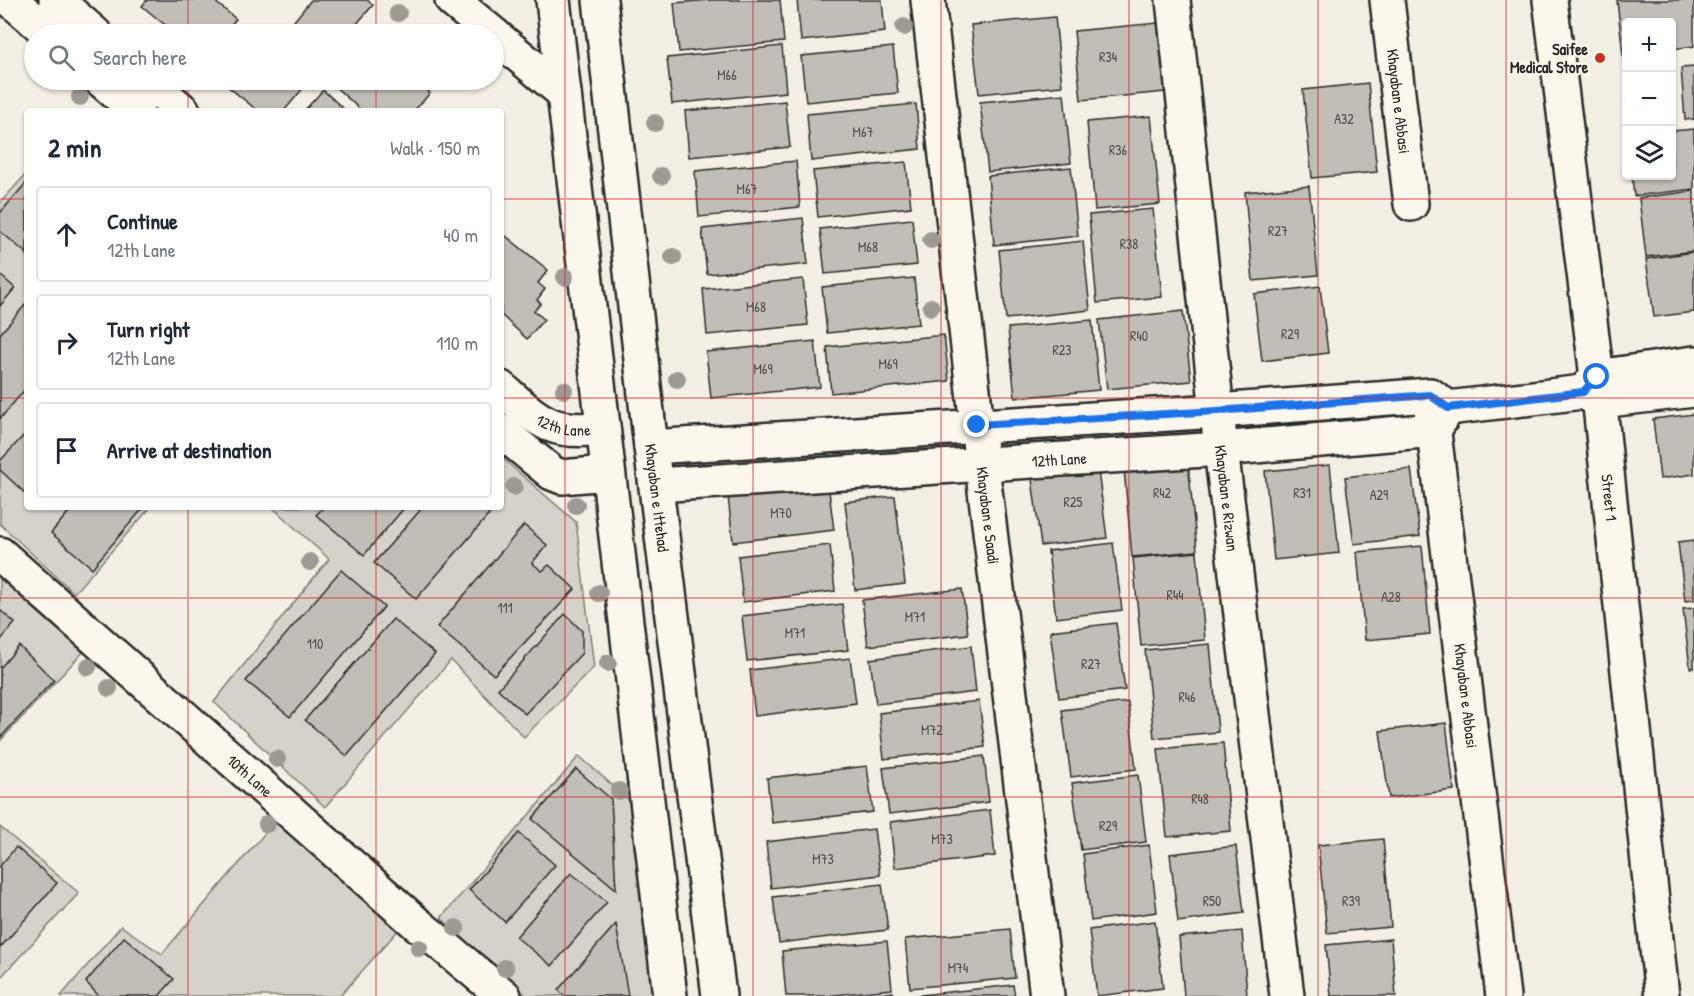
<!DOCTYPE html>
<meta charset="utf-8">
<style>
:root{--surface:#fff;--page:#f2f2f3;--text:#1f2937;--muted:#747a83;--line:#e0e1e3}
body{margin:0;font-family:"Patrick Hand",sans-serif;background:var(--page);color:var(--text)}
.controls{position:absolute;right:18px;top:18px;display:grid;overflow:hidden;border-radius:6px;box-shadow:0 2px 4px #0004}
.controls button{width:54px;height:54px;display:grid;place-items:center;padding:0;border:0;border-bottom:2px solid var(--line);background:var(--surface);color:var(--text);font:30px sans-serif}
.stop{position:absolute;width:18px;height:18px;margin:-14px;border:4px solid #1a73e8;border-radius:50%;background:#fff}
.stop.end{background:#1a73e8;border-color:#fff;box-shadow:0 2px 6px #0008}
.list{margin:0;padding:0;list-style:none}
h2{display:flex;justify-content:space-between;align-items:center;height:78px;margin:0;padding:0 24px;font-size:26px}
h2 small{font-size:20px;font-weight:400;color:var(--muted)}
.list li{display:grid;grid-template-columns:39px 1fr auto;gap:18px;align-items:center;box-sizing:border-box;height:96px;margin:0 12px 12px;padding:0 12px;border:2px solid var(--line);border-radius:6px}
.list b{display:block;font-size:22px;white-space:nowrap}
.list p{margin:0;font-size:20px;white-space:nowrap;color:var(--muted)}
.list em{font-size:20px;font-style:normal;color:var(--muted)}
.icon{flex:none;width:33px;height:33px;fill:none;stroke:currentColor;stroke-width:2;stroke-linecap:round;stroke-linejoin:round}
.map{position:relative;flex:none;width:1694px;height:996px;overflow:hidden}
.search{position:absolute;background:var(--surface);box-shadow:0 2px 4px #0004;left:24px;top:24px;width:480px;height:66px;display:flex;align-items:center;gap:15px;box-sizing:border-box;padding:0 21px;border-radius:33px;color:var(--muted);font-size:22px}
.panel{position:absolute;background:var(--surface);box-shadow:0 2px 4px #0004;left:24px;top:108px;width:480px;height:402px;border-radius:6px}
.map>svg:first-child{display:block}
</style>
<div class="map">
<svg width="1694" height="996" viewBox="0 0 1694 996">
<rect width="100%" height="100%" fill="#f3efe4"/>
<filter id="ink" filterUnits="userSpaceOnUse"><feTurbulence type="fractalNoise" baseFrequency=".0167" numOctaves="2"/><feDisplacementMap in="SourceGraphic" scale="12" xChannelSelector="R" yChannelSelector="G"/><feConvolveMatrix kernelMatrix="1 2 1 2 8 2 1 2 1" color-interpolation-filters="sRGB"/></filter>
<g filter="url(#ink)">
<!-- green -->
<g fill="#d5d2c9" stroke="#807e7a" stroke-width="1.5">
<polygon points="27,173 27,507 151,507 74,593 0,524 0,203"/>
<polygon points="501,457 576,522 594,667 524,737 451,660 325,807 214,702 329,559 272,507 501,507"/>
<polygon points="0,574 86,649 0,741"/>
<polygon points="579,756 629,800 654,996 527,996 441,918"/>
<polygon points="276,820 401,927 340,996 61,996 121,926 162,954"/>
<polygon points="0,827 79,893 0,978"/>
</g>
<!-- building -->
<g fill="#c0beb6" stroke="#2b2b2b" stroke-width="1.5">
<polygon points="147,0 213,0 236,19 223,34 176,34 142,6"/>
<polygon points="311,0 367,0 373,5 348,34 291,34 286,31"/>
<polygon points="709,0 780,0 784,42 679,52 674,3"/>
<polygon points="797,0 882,0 885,32 801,41"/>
<polygon points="1617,0 1694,0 1694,46 1672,49 1672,22 1626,22 1626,54 1623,55"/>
<polygon points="1055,17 1062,86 979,94 971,25"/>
<polygon points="1158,23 1165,92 1081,100 1074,31"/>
<polygon points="248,27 257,34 241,34"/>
<polygon points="782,46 786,92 672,104 667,58"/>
<polygon points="893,47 898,93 806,102 801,56"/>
<polygon points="1694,67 1694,119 1685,120 1681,68"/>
<polygon points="220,80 310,80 284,111 258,111"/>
<polygon points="335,80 415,80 430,93 414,111 362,111 331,83"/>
<polygon points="1368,83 1377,172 1312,178 1303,90"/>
<polygon points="323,90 346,111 304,111"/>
<polygon points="1064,94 1071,163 988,172 980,102"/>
<polygon points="785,101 790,147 689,157 685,111"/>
<polygon points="916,104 920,149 811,161 807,114"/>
<polygon points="1151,116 1160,204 1095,210 1087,122"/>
<polygon points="1694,129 1694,189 1634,196 1632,176 1672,176 1672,131"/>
<polygon points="796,161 800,207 699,217 695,171"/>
<polygon points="906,162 911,207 818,217 813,171"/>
<polygon points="1071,167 1078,236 994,245 988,176"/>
<polygon points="27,182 27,254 0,231 0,213"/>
<polygon points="1309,186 1318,275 1253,281 1245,192"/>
<polygon points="1694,191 1694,251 1646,257 1639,198"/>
<polygon points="1153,209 1162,297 1097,303 1089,215"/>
<polygon points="803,218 808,264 707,274 702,229"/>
<polygon points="912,219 917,265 825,274 820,229"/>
<polygon points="501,232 548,270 538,283 545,289 537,300 541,303 534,311 544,319 527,339 501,315"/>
<polygon points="1083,241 1090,310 1006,319 999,250"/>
<polygon points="1694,252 1694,312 1654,317 1646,259"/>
<polygon points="0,275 15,288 0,306"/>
<polygon points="914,278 919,324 827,333 822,287"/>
<polygon points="803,279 808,325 707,335 703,289"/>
<polygon points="1320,286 1328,353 1262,361 1254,294"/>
<polygon points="26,304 27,387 0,419 0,334"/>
<polygon points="1183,311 1191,381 1107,389 1099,320"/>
<polygon points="1092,320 1099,390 1015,398 1008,328"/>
<polygon points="944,335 949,381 831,393 827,347"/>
<polygon points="815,341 820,387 711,398 706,352"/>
<polygon points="1694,414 1694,474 1660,479 1653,419"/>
<polygon points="27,432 27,495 0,470 0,461"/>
<polygon points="1188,463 1197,551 1132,557 1124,469"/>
<polygon points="1330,465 1339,553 1274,560 1265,471"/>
<polygon points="1411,469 1420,536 1354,544 1345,477"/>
<polygon points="1098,471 1107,538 1041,546 1032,479"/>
<polygon points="828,484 834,530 733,542 728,496"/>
<polygon points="895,496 905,584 855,590 845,502"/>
<polygon points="73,507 144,507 92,568 51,533"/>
<polygon points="324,507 405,507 364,555 316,515"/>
<polygon points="423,507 489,507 493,510 416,599 374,563"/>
<polygon points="524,525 547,545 532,563 542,571 549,565 575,589 494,675 437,627"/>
<polygon points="1694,540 1694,600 1685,601 1678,542"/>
<polygon points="1113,543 1122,610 1056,618 1048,551"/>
<polygon points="830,545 835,591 743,602 738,556"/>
<polygon points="1422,546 1430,634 1365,640 1357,552"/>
<polygon points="1197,552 1205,640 1141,646 1133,558"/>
<polygon points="341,570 384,607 290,717 246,681"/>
<polygon points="962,589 968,634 868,646 862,600"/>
<polygon points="842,604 848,650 747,661 742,616"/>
<polygon points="1694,608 1694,668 1690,668 1683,609"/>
<polygon points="0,610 15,623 0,641"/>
<polygon points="565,614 582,631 582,653 525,714 498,689"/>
<polygon points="393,619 435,654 347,756 305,720"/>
<polygon points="1116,623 1125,690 1059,698 1050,631"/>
<polygon points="1210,644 1218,732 1154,738 1145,650"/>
<polygon points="19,646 54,680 0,738 0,668"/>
<polygon points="971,646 976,692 876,704 870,659"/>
<polygon points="850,658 856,703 755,716 750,670"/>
<polygon points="979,701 985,747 884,759 879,713"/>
<polygon points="1128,702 1136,769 1071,777 1062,710"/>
<polygon points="1446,723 1454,790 1389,798 1380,731"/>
<polygon points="1223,743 1231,831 1167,837 1158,749"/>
<polygon points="984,756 989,802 889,814 883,768"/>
<polygon points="867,766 873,812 772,823 767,778"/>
<polygon points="576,769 611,799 616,889 532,819"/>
<polygon points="1138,775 1146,842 1081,850 1072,783"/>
<polygon points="990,810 995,856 895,868 890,822"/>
<polygon points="874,829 880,875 771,888 766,842"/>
<polygon points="519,833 555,865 505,922 469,890"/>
<polygon points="1383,839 1391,927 1327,933 1318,845"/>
<polygon points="1149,845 1157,912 1091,921 1083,854"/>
<polygon points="1236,846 1244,913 1178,922 1170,854"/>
<polygon points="16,847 57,883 0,948 0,866"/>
<polygon points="571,873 607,902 552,966 516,937"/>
<polygon points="882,884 888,930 779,943 773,897"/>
<polygon points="1155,921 1163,988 1097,996 1089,930"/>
<polygon points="616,924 628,996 565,996 558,990"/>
<polygon points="1010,929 1015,978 910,988 905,939"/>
<polygon points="1242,931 1247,996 1184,996 1179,937"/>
<polygon points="124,937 174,979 159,996 99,996 86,982"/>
<polygon points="1391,939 1396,996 1331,996 1326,945"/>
<polygon points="887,941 892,989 825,996 786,996 782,951"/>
<polygon points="1013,985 1015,996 911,996"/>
<polygon points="893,992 894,996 858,996"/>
</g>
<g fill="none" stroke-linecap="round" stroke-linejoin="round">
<defs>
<g id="minor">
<polyline points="11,0 50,34"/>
<polyline points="56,0 95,34"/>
<polyline points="452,0 493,34"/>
<path id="s1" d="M 928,0 L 977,425 L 1047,996"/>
<path id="s2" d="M 1173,0 L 1221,449 L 1287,996"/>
<path id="s3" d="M 1387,0 L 1411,204"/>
<path id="s4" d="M 1550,0 L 1597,377 L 1662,996"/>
<polyline points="494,35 564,93"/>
<polyline points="101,80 137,111"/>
<polyline points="147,80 183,111"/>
<path id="s5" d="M 501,388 C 539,421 550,435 603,428"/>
<polyline points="1583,392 1597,377 1694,363"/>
<path id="s6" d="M 1431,408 L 1503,996"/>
<polyline points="501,431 552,473 562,477 607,473"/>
<polyline points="651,447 1217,411 1430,395 1448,408 1583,392 1600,401 1694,390"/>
<path id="s7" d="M 656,485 L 1221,449 L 1434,430 L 1448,408"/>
<path id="s8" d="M 0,554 L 416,923 L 504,996"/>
</g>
<g id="primary">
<polyline points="553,0 670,996"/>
<path id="s9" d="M 600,0 L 651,447 L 719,996"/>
</g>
</defs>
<!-- minor casing -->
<use href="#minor" stroke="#2b2b2b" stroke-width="38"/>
<!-- primary casing -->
<use href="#primary" stroke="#2b2b2b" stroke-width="38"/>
<!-- minor -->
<use href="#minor" stroke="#fbf7ec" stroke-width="33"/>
<!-- primary -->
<use href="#primary" stroke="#fbf7ec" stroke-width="33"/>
</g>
<!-- trees -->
<g fill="#9d9a94">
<circle cx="398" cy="13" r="9"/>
<circle cx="904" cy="27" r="9"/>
<circle cx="80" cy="97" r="9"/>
<circle cx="655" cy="123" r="9"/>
<circle cx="661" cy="176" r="9"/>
<circle cx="931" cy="240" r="9"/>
<circle cx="673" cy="257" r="9"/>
<circle cx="565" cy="277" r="9"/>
<circle cx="931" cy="307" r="9"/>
<circle cx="677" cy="379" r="9"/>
<circle cx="564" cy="390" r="9"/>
<circle cx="514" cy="487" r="9"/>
<circle cx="576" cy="505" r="9"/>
<circle cx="310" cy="562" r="9"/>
<circle cx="599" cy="593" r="9"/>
<circle cx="608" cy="663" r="9"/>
<circle cx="88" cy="667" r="9"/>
<circle cx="109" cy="688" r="9"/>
<circle cx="277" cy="759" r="9"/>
<circle cx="619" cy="791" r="9"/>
<circle cx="267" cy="824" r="9"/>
<circle cx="456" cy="928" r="9"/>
<circle cx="419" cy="948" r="9"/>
<circle cx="505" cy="968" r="9"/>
</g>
</g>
<g fill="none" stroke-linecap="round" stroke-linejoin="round" filter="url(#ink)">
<!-- route -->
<polyline stroke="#1a73e8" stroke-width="8" points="977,425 1217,411 1430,395 1448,408 1583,392 1597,377"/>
</g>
<!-- grid -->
<path fill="none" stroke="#d62828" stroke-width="1.5" stroke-opacity="0.55" d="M 188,0 L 188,34M 376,0 L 376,34M 565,0 L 565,996M 753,0 L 753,996M 941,0 L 941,996M 1129,0 L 1129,996M 1318,0 L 1318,996M 1506,0 L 1506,996M 188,80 L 188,111M 376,80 L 376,111M 0,199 L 27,199M 501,199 L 1694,199M 0,398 L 27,398M 501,398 L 1694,398M 188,507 L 188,996M 376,507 L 376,996M 0,598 L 1694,598M 0,797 L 1694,797"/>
<!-- markers -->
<circle fill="#c8321e" stroke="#fbf7ec" stroke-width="2" cx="1600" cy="58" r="6"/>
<g text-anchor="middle" stroke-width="5" stroke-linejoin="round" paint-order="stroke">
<!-- number labels -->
<g font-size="14" fill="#50504e">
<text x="1108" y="62">R34</text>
<text x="727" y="80">M66</text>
<text x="1344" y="124">A32</text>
<text x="863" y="137">M67</text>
<text x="1118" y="155">R36</text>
<text x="747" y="194">M67</text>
<text x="1278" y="236">R27</text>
<text x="1129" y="249">R38</text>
<text x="868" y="252">M68</text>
<text x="756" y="312">M68</text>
<text x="1290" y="339">R29</text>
<text x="1139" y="341">R40</text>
<text x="1062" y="355">R23</text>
<text x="888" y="369">M69</text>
<text x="763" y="374">M69</text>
<text x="1162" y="498">R42</text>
<text x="1302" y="498">R31</text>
<text x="1379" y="500">A29</text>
<text x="1073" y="507">R25</text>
<text x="781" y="518">M70</text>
<text x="1175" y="600">R44</text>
<text x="1391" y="602">A28</text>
<text x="505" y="613">111</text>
<text x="915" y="622">M71</text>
<text x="795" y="638">M71</text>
<text x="315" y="649">110</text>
<text x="1091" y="669">R27</text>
<text x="1187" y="702">R46</text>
<text x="932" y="735">M72</text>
<text x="1200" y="804">R48</text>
<text x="1108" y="831">R29</text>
<text x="942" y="844">M73</text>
<text x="823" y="864">M73</text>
<text x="1212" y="906">R50</text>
<text x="1351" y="906">R39</text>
<text x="958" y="973">M74</text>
</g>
<!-- poi labels -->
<g font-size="16" font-weight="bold" fill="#2b2b2b" stroke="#fbf7ec" text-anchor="end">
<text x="1588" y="55">Saifee<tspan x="1588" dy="18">Medical Store</tspan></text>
</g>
<!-- street labels -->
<g font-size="16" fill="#2b2b2b" stroke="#fbf7ec">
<text dy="6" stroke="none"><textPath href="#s3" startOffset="102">Khayaban e Abbasi</textPath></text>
<text dy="6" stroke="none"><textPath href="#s5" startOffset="75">12th Lane</textPath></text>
<text dy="6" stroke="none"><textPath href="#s7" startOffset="404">12th Lane</textPath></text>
<text dy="6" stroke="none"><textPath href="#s9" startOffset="501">Khayaban e Ittehad</textPath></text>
<text dy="6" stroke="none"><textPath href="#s2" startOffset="501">Khayaban e Rizwan</textPath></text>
<text dy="6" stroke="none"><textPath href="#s4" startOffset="501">Street 1</textPath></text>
<text dy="6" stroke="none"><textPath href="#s1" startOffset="519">Khayaban e Saadi</textPath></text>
<text dy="6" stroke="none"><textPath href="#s6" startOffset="290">Khayaban e Abbasi</textPath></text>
<text dy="6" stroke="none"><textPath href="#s8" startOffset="334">10th Lane</textPath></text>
</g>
</g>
</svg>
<div class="controls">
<button>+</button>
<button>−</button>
<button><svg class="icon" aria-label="layers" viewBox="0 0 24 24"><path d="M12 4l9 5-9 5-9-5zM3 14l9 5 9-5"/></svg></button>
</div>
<div class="stop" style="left:1597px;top:377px"></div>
<div class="stop end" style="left:977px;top:425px"></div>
<div class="search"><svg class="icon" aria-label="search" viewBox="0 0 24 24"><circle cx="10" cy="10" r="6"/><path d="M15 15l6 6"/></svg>Search here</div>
<section class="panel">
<h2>2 min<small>Walk · 150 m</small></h2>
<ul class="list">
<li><svg class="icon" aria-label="ahead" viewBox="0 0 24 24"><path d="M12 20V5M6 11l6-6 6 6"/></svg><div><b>Continue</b><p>12th Lane</p></div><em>40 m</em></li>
<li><svg class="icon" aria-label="right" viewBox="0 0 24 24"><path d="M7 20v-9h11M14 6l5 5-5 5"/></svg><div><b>Turn right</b><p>12th Lane</p></div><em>110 m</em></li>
<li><svg class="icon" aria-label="arrive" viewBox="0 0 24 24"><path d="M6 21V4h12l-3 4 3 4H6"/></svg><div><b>Arrive at destination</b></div></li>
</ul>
</section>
</div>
